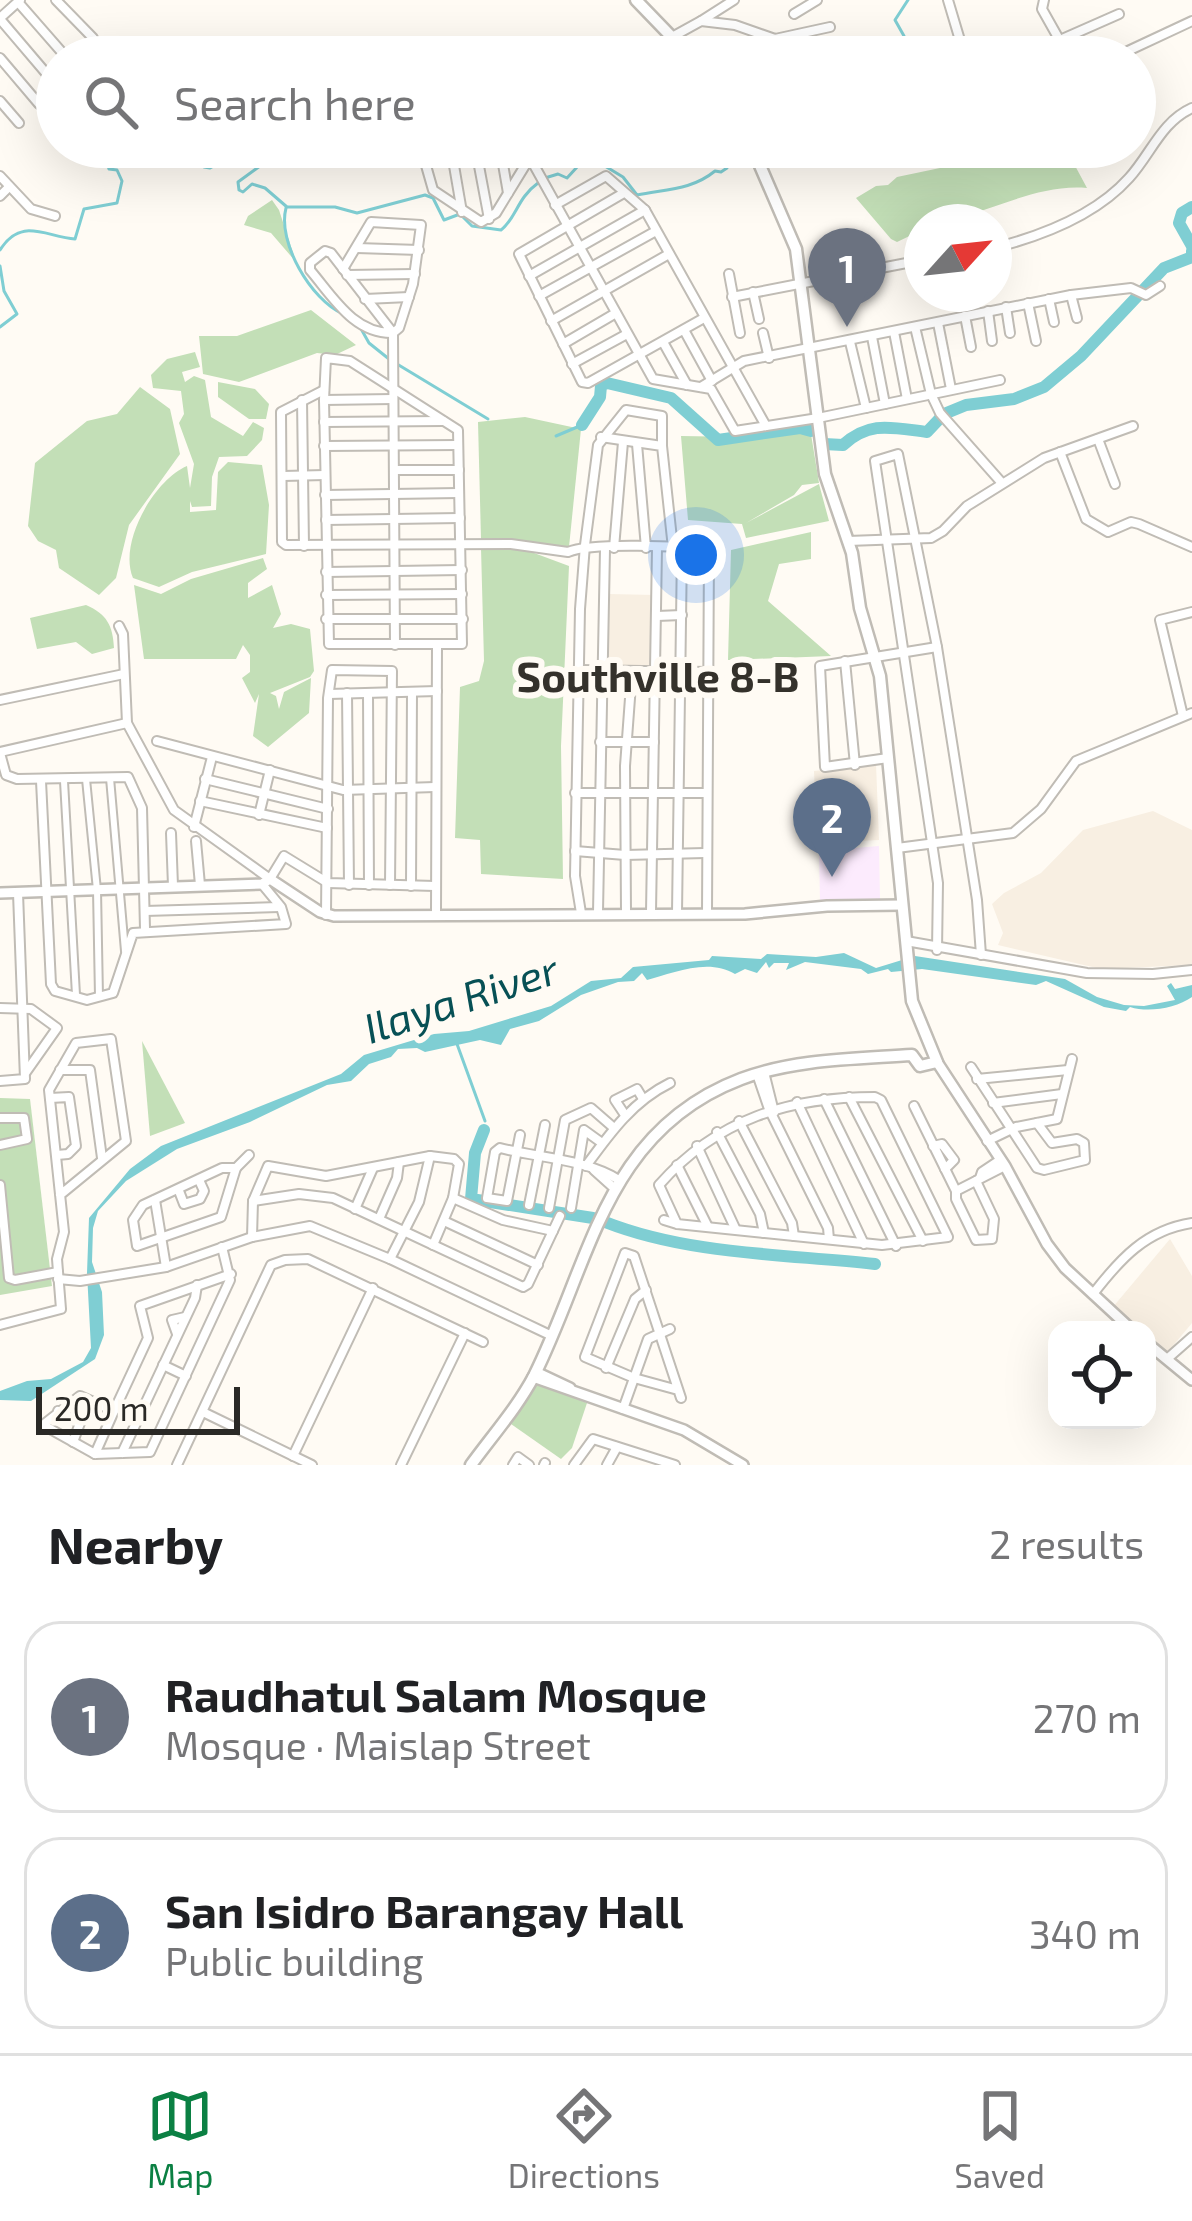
<!DOCTYPE html>
<meta charset="utf-8">
<style>
:root{--surface:#fff;--page:#f6f6f6;--text:#202124;--muted:#757577;--line:#e0e0e0;--accent:#0b8043}
body{margin:0;font-family:"Exo 2",sans-serif;background:var(--page);color:var(--text)}
.controls{position:absolute;right:36px;bottom:36px;display:grid;overflow:hidden;border-radius:24px;box-shadow:0 12px 48px #0002}
.controls button{width:108px;height:108px;display:grid;place-items:center;padding:0;border:0;border-bottom:3px solid var(--line);background:var(--surface);color:var(--text);font:60px sans-serif}
.compass{position:absolute;left:904px;top:204px;width:108px;height:108px;border-radius:50%;background:var(--surface);box-shadow:0 12px 48px #0002;rotate:63deg}
.scale{position:absolute;left:36px;bottom:30px;width:204px;box-sizing:border-box;padding-left:12px;border:6px solid #2a2926;border-top:0;font-size:33px;line-height:42px;white-space:nowrap;color:#2a2926;-webkit-text-stroke:9px #fffbf4;paint-order:stroke}
.you{position:absolute;left:696px;top:555px;width:42px;height:42px;margin:-30px;border:9px solid #fff;border-radius:50%;background:#1a73e8;box-shadow:0 0 0 18px #1a73e833}
.badge{display:grid;place-items:center;width:78px;height:78px;border-radius:50%;background:var(--accent);color:#fff;font-size:39px;font-weight:700}
.pin{position:absolute;translate:-50% -99px;filter:drop-shadow(0 3px 6px #0008)}
.pin::after{content:'';position:absolute;top:63px;width:42px;height:36px;background:inherit;clip-path:polygon(0 0,100% 0,50% 100%)}
.list{margin:0;padding:0;list-style:none}
h2{display:flex;justify-content:space-between;align-items:center;height:156px;margin:0;padding:0 48px;font-size:51px}
h2 small{font-size:39px;font-weight:400;color:var(--muted)}
.list li{display:grid;grid-template-columns:78px 1fr auto;gap:36px;align-items:center;box-sizing:border-box;height:192px;margin:0 24px 24px;padding:0 24px;border:3px solid var(--line);border-radius:36px}
.list b{display:block;font-size:45px;white-space:nowrap}
.list p{margin:0;font-size:39px;white-space:nowrap;color:var(--muted)}
.list em{font-size:39px;font-style:normal;color:var(--muted)}
.icon{flex:none;width:66px;height:66px;fill:none;stroke:currentColor;stroke-width:2;stroke-linecap:round;stroke-linejoin:round}
.map{position:relative;flex:none;width:1192px;height:1465px;overflow:hidden}
.search{position:absolute;background:var(--surface);box-shadow:0 12px 48px #0002;left:36px;right:36px;top:36px;height:132px;display:flex;align-items:center;gap:30px;box-sizing:border-box;padding:0 42px;border-radius:66px;color:var(--muted);font-size:45px}
.sheet{height:588px;background:var(--surface)}
nav{display:flex;justify-content:space-around;align-items:center;box-sizing:border-box;height:168px;border-top:3px solid var(--line);background:var(--surface);font-size:33px;color:var(--muted)}
nav a{display:grid;justify-items:center;gap:6px}
nav .on{color:var(--accent)}
.map>svg:first-child{display:block}
</style>
<div class="map">
<svg width="1192" height="1465" viewBox="0 0 1192 1465">
<rect width="100%" height="100%" fill="#fffbf4"/>
<!-- commercial -->
<polygon fill="#fcebfd" points="879,846 880,900 820,901 819,851"/>
<!-- built -->
<g fill="#f8efe2">
<polygon points="609,594 655,595 655,668 608,667"/>
<polygon points="876,764 879,840 817,843 814,771"/>
<polygon points="1153,811 1192,830 1192,965 1101,969 998,945 1003,933 992,904 1004,893 1041,873 1083,830"/>
<polygon points="1170,1239 1192,1276 1192,1323 1166,1354 1147,1338 1147,1330 1138,1330 1113,1307"/>
</g>
<!-- green -->
<g fill="#c3dfb7">
<path d="M 951,147 L 1065,147 L 1087,188 C 1029,183 978,222 922,222 L 922,230 L 897,242 L 891,239 L 856,198 L 876,186 L 888,185 L 897,177 L 959,164 Z"/>
<polygon points="272,200 279,210 296,262 271,233 244,225 248,216"/>
<polygon points="311,310 356,345 335,355 317,353 239,382 203,374 199,336 237,336"/>
<path d="M 195,352 L 200,367 L 182,372 L 185,382 L 194,376 L 205,380 L 211,417 L 243,436 L 253,422 L 264,428 L 262,440 L 247,456 L 219,457 L 212,477 L 211,506 L 192,507 L 190,501 L 190,512 L 216,510 L 218,472 L 228,462 L 262,465 L 269,505 L 266,554 L 192,572 L 159,587 L 133,578 C 118,543 154,480 187,466 L 190,488 L 194,464 L 179,423 L 184,414 L 181,391 L 153,388 L 151,375 L 167,359 Z"/>
<polygon points="218,382 255,389 269,404 266,419 249,419 218,397"/>
<polygon points="140,387 170,409 180,454 129,525 116,578 99,595 59,568 56,550 38,541 28,526 35,463 87,421 117,414"/>
<polygon points="525,417 581,429 569,547 481,539 478,422"/>
<polygon points="789,428 811,434 819,483 802,485 794,495 746,523 819,484 829,521 746,538 742,524 688,520 681,436 741,437"/>
<polygon points="811,532 811,559 779,564 768,601 831,656 728,660 731,550"/>
<polygon points="481,548 526,550 569,566 561,746 563,879 481,874 480,840 455,838 460,687 479,681 484,661"/>
<polygon points="263,558 267,569 248,583 248,598 272,585 281,614 273,628 291,624 310,629 314,671 310,677 270,693 276,696 279,709 284,692 311,678 309,713 268,747 253,736 259,694 255,703 242,678 250,672 250,655 243,645 236,659 144,659 134,585 161,594 191,579"/>
<path d="M 86,605 C 107,614 113,626 114,648 L 92,654 L 76,642 L 37,649 L 30,618 Z"/>
<polygon points="142,1041 185,1123 150,1136"/>
<polygon points="0,1098 30,1099 52,1286 0,1295"/>
<polygon points="537,1382 587,1403 572,1448 561,1459 511,1424"/>
</g>
<!-- water -->
<path fill="#7fced3" d="M 844,953 L 876,968 L 915,956 L 1065,979 L 1097,997 L 1124,1005 L 1144,1006 L 1175,1000 L 1167,986 L 1171,983 L 1175,989 L 1192,985 L 1192,997 C 1176,1008 1149,1013 1130,1007 L 1126,1011 L 1104,1007 L 1046,981 L 1036,985 L 922,969 L 891,972 L 888,969 L 868,974 L 861,969 L 805,962 L 786,970 L 789,963 L 774,963 L 769,968 L 766,962 L 757,973 L 745,969 L 735,974 C 708,957 670,974 647,980 L 642,973 L 634,981 L 618,982 L 581,995 L 539,1021 L 510,1029 L 501,1045 L 480,1040 L 425,1052 L 417,1048 L 398,1049 L 391,1057 L 369,1064 L 351,1081 L 327,1085 L 250,1122 L 177,1149 L 126,1181 L 98,1211 L 93,1228 L 92,1262 L 102,1292 L 104,1335 L 95,1359 L 31,1401 L 0,1400 L 0,1391 L 27,1381 L 51,1379 L 83,1362 L 91,1348 L 87,1273 L 89,1218 L 130,1169 L 161,1146 L 341,1074 L 364,1055 L 434,1034 L 469,1031 L 551,1006 L 591,981 L 621,978 L 633,967 L 709,960 L 712,956 L 761,959 L 767,954 L 816,957 Z"/>
<g fill="none" stroke-linecap="round" stroke-linejoin="round">
<!-- stream -->
<g stroke="#7fced3" stroke-width="3">
<polyline points="908,0 895,20 904,36 908,57"/>
<path d="M 197,147 L 194,152 L 204,167 L 210,168 L 228,158 L 255,152 L 260,166 L 238,182 L 239,190 L 243,192 L 252,184 L 265,188 L 287,207 L 335,207 L 357,213 L 425,195 L 433,198 L 444,220 L 460,214 L 472,226 L 501,230 C 516,219 517,198 538,183"/>
<polyline points="778,147 787,155 836,164 865,147"/>
<path d="M 545,178 L 558,174 L 567,178 L 578,166 L 590,163 L 590,157 L 623,177 L 637,195 C 666,189 692,190 715,171 L 721,172 L 727,168 L 730,147"/>
<path d="M 286,208 C 277,242 311,300 343,314"/>
<path d="M 0,250 C 21,216 46,237 75,239 L 84,209 L 117,203 L 122,181 L 117,170 L 109,169 L 104,152 L 107,147"/>
<polyline points="0,266 4,291 17,314 0,327"/>
<polyline points="360,327 369,343 389,359"/>
<polyline points="397,364 488,419"/>
<polyline points="556,436 582,425"/>
<polyline points="457,1044 485,1121"/>
</g>
<!-- river -->
<g stroke="#7fced3" stroke-width="12">
<polyline points="1192,207 1182,213 1179,223 1192,246"/>
<polyline points="582,425 600,397 601,386 607,383 671,398 718,440 800,428 811,431"/>
<path d="M 824,444 L 843,445 C 870,420 893,428 927,432 L 944,414 L 966,405 L 1014,399 L 1044,387 L 1081,356 L 1164,268 L 1192,257 L 1192,251"/>
<polyline points="484,1130 475,1153 471,1199 593,1218"/>
<path d="M 605,1222 C 689,1255 786,1254 875,1264"/>
</g>
<defs>
<g id="pedestrian">
<polyline points="110,778 125,951"/>
<polyline points="86,779 97,890 99,997"/>
<polyline points="64,781 76,995"/>
</g>
<g id="minor">
<polyline points="56,0 93,38"/>
<polyline points="948,0 965,57"/>
<polyline points="1044,0 1042,9 1069,57"/>
<polyline points="18,2 66,57"/>
<polyline points="794,14 817,0"/>
<polyline points="0,18 20,0"/>
<polyline points="0,19 57,86"/>
<polyline points="701,21 734,0"/>
<polyline points="672,37 701,21 735,25 775,39 830,27"/>
<polyline points="1060,40 1119,14"/>
<polyline points="1115,57 1192,21"/>
<polyline points="0,58 39,104"/>
<polyline points="0,101 19,123"/>
<polyline points="489,147 428,158 425,162 433,190 481,222 496,213 529,159"/>
<polyline points="500,147 508,193"/>
<polyline points="524,147 653,379 711,389 735,431 818,418 1000,380"/>
<polyline points="476,150 489,219"/>
<polyline points="452,154 462,212"/>
<polyline points="758,160 794,147"/>
<polyline points="0,176 31,209 55,216"/>
<polyline points="622,194 519,254 582,382 588,383 704,318"/>
<polyline points="0,196 9,187"/>
<polyline points="555,205 606,176 645,210 766,426"/>
<polyline points="357,248 419,250"/>
<path d="M 994,248 C 1041,236 1096,215 1129,178 C 1151,154 1161,122 1192,108"/>
<path d="M 325,251 L 331,253 L 393,333 C 354,334 333,297 310,270 L 310,263 Z"/>
<polyline points="343,269 371,222 421,225 413,284 399,328 393,333 395,645"/>
<polyline points="729,274 740,333"/>
<polyline points="347,275 415,274"/>
<polyline points="529,276 645,210"/>
<polyline points="753,292 759,319"/>
<polyline points="1071,295 1077,318"/>
<polyline points="539,296 656,231"/>
<polyline points="732,297 922,260"/>
<polyline points="365,299 409,297"/>
<polyline points="1049,299 1054,322"/>
<polyline points="1028,303 1036,341"/>
<polyline points="1006,307 1010,333"/>
<polyline points="988,311 992,341"/>
<polyline points="965,316 971,347"/>
<polyline points="551,321 669,254"/>
<polyline points="938,323 951,389"/>
<polyline points="915,327 931,394 940,413 1001,482"/>
<polyline points="684,330 712,381"/>
<polyline points="894,332 907,399"/>
<polyline points="763,333 769,358"/>
<polyline points="872,337 885,404"/>
<polyline points="663,342 687,385"/>
<polyline points="850,342 866,408"/>
<polyline points="563,344 616,313"/>
<polygon points="326,358 350,361 458,430 462,644 329,644 324,400"/>
<polyline points="572,364 627,334"/>
<polyline points="701,387 744,361 1071,295 1131,288 1146,295 1160,286"/>
<path d="M 324,390 L 281,412 L 282,542 L 286,545 L 511,544 L 568,552 C 591,542 683,546 709,550 L 707,913"/>
<polyline points="302,400 304,546"/>
<polyline points="324,400 393,399"/>
<polyline points="324,422 443,421"/>
<polyline points="601,437 662,446 673,548"/>
<polyline points="1098,439 1115,484"/>
<polyline points="637,444 646,548"/>
<polyline points="324,446 458,445"/>
<polyline points="1060,452 1086,519 1108,532 1131,522 1139,524 1192,547"/>
<polyline points="396,470 459,470"/>
<polyline points="283,476 325,475"/>
<polyline points="325,495 459,493"/>
<polyline points="326,520 460,518"/>
<polyline points="848,541 931,538 943,531 967,506 1044,458 1133,426"/>
<polyline points="614,548 623,442"/>
<polyline points="326,572 462,570"/>
<polyline points="326,595 462,594"/>
<polyline points="657,616 682,615"/>
<polyline points="326,619 463,619"/>
<polyline points="119,626 123,634 127,723 174,810 270,879 284,856 328,883 435,886"/>
<polyline points="845,661 855,765"/>
<polyline points="578,670 708,672"/>
<polyline points="347,693 349,885"/>
<polyline points="368,693 369,885"/>
<polyline points="329,694 437,691"/>
<polyline points="0,700 124,674"/>
<polyline points="1183,716 1160,620 1192,612"/>
<polyline points="157,741 343,790 435,787"/>
<polyline points="600,742 654,742"/>
<polyline points="0,752 127,723"/>
<polyline points="0,753 6,775 17,779 128,777 142,808 145,929"/>
<polyline points="888,758 825,767 820,666 937,647"/>
<polyline points="205,779 328,809"/>
<polyline points="41,781 51,984 55,991 87,1000 113,993 133,933 286,924 281,907 262,884"/>
<polyline points="575,793 706,793"/>
<polyline points="200,801 327,828"/>
<polyline points="259,815 270,770"/>
<polyline points="194,827 212,757"/>
<polyline points="171,833 173,886"/>
<polyline points="196,841 200,885"/>
<polyline points="897,848 1013,833 1041,809 1076,761 1192,713"/>
<polyline points="575,851 625,855 705,853"/>
<polyline points="411,886 412,692"/>
<polyline points="145,911 279,907"/>
<polyline points="598,912 605,549"/>
<polyline points="626,912 625,766 632,671"/>
<polyline points="651,912 657,548"/>
<polyline points="581,913 575,876 580,609 585,545 598,445 626,410 662,416 662,446"/>
<polyline points="677,913 682,548"/>
<polyline points="436,914 437,646"/>
<polyline points="326,915 328,698 332,670 392,671 390,885"/>
<polyline points="906,941 1087,973 1153,974 1192,970"/>
<polyline points="937,950 938,883 875,461 898,454 937,647 977,900 981,955"/>
<polyline points="0,1008 31,1009 57,1028 26,1072"/>
<polyline points="971,1067 1037,1168 1044,1170 1085,1160 1084,1143 1077,1139 1052,1143 1037,1123"/>
<polyline points="60,1070 90,1070 102,1158"/>
<polyline points="764,1072 774,1112"/>
<polyline points="757,1074 769,1109 828,1228 829,1239"/>
<polyline points="977,1079 1068,1070"/>
<polyline points="0,1081 25,1079 18,893"/>
<polyline points="849,1097 923,1241"/>
<polyline points="50,1098 69,1097 76,1146 68,1154 57,1155"/>
<polyline points="824,1099 896,1246"/>
<polyline points="797,1102 864,1244"/>
<polyline points="993,1103 1062,1094"/>
<polyline points="914,1106 956,1191 1005,1166"/>
<polyline points="625,1115 615,1100 637,1089 643,1099"/>
<polyline points="0,1118 24,1118 27,1139 0,1145"/>
<polyline points="739,1121 792,1223 794,1236"/>
<polyline points="717,1132 760,1214 764,1233"/>
<path d="M 520,1135 L 507,1201 L 487,1198 L 495,1152 L 500,1148 C 539,1158 586,1159 619,1180"/>
<polyline points="987,1141 1016,1127 1057,1119 1072,1059"/>
<polyline points="697,1146 735,1228"/>
<polyline points="933,1146 942,1144 954,1160 945,1169"/>
<polyline points="677,1165 707,1225"/>
<path d="M 586,1166 C 610,1133 633,1101 670,1083"/>
<polygon points="222,1168 236,1168 221,1217 137,1246 133,1220 143,1205"/>
<polyline points="236,1168 249,1155"/>
<polyline points="594,1170 614,1188"/>
<polyline points="980,1178 982,1172 1000,1160"/>
<polyline points="0,1185 9,1278 15,1280 58,1272"/>
<polyline points="179,1191 184,1204 200,1199 204,1191 199,1180"/>
<polyline points="956,1191 956,1199 976,1240 992,1239 994,1219 976,1181"/>
<polyline points="453,1198 503,1220 553,1231"/>
<polyline points="155,1200 166,1267"/>
<polyline points="253,1201 299,1194 333,1198 523,1287 528,1284 560,1216"/>
<polyline points="529,1205 545,1125"/>
<polyline points="549,1208 565,1120 591,1108 614,1128"/>
<polyline points="571,1208 584,1130 602,1143"/>
<polyline points="355,1209 373,1168"/>
<polyline points="379,1219 397,1178 399,1162"/>
<path d="M 664,1220 L 677,1224 L 882,1245 L 948,1237 L 881,1100 L 875,1097 C 789,1097 717,1119 659,1185 L 677,1224"/>
<polyline points="444,1221 538,1265"/>
<polyline points="252,1237 253,1201 268,1166 326,1176 430,1156 454,1159 459,1164 453,1198 433,1245"/>
<polyline points="222,1247 230,1280 150,1452 95,1454 43,1425 80,1396 114,1411 148,1338 140,1306 231,1274"/>
<polyline points="390,1259 419,1202 430,1156"/>
<polyline points="58,1279 80,1281 166,1267 252,1237 310,1226 390,1259 550,1335"/>
<path d="M 1093,1294 C 1120,1259 1146,1230 1192,1223"/>
<polyline points="0,1325 61,1309 57,1259 64,1232 49,1090 76,1043 111,1039 126,1141 60,1195"/>
<polyline points="177,1334 172,1320 185,1317"/>
<polyline points="1167,1359 1192,1337"/>
<polyline points="163,1365 186,1376"/>
<polyline points="606,1368 635,1299 646,1290"/>
<polyline points="678,1390 634,1378 585,1357 625,1253 634,1256 681,1398"/>
<polyline points="623,1409 648,1339 670,1329"/>
<polyline points="58,1411 80,1423 73,1442"/>
<polyline points="205,1413 312,1465"/>
<polyline points="122,1453 195,1298 197,1285"/>
<polyline points="95,1454 114,1411"/>
<polyline points="293,1456 373,1288"/>
<polyline points="177,1465 271,1265 285,1260 308,1259 483,1342"/>
<polyline points="401,1465 465,1333"/>
<polyline points="513,1465 518,1457 529,1465"/>
<polyline points="544,1465 545,1463"/>
<polyline points="574,1465 593,1439 675,1465"/>
<polyline points="607,1465 617,1447"/>
</g>
<g id="tertiary">
<polyline points="0,893 262,884 270,879 320,912 334,916 745,914 827,906 902,905"/>
<polyline points="937,1062 1005,1166 1047,1244 1065,1268 1132,1330"/>
<polyline points="1147,1343 1192,1380"/>
<polyline points="536,1372 570,1388"/>
<polyline points="533,1377 684,1430 743,1465"/>
</g>
<g id="secondary">
<polyline points="636,0 691,57"/>
<path d="M 471,1465 C 492,1436 517,1408 534,1376 C 591,1262 604,1131 741,1079 C 794,1059 855,1059 912,1055 L 920,1066 L 937,1062 L 912,1001 L 880,676 L 860,608 L 852,553 L 825,474 L 796,249 L 752,147"/>
</g>
</defs>
<!-- pedestrian casing -->
<use href="#pedestrian" stroke="#c0bcb5" stroke-width="10"/>
<!-- minor casing -->
<use href="#minor" stroke="#c0bcb5" stroke-width="12"/>
<!-- tertiary casing -->
<use href="#tertiary" stroke="#c0bcb5" stroke-width="14"/>
<!-- secondary casing -->
<use href="#secondary" stroke="#c0bcb5" stroke-width="15"/>
<!-- pedestrian -->
<use href="#pedestrian" stroke="#fff" stroke-width="6"/>
<!-- minor -->
<use href="#minor" stroke="#fff" stroke-width="8"/>
<!-- tertiary -->
<use href="#tertiary" stroke="#fff" stroke-width="9"/>
<!-- secondary -->
<use href="#secondary" stroke="#fff" stroke-width="10"/>
</g>
<g text-anchor="middle" stroke-width="12" stroke-linejoin="round" paint-order="stroke">
<!-- neighbourhood labels -->
<g font-size="42" font-weight="bold" fill="#34312b" stroke="#fffbf4">
<text x="658" y="692">Southville 8-B</text>
</g>
<!-- water labels -->
<g font-size="42" font-style="italic" fill="#075055" stroke="#fffbf4">
<text transform="translate(461 999) rotate(-18)" y="15">Ilaya River</text>
</g>
</g>
</svg>
<div class="controls">
<button><svg class="icon" aria-label="locate" viewBox="0 0 24 24"><circle cx="12" cy="12" r="6"/><path d="M12 2v4M12 18v4M2 12h4M18 12h4"/></svg></button>
</div>
<svg class="compass" viewBox="-18 -18 36 36"><path d="M0-13l5 13h-10z" fill="#e53935"/><path d="M0 13l5-13h-10z" fill="#757577"/></svg>
<div class="scale">200 m</div>
<div class="you"></div>
<div class="pin badge" style="left:847px;top:327px;background:#6b7280">1</div>
<div class="pin badge" style="left:832px;top:877px;background:#5c6f8a">2</div>
<div class="search"><svg class="icon" aria-label="search" viewBox="0 0 24 24"><circle cx="10" cy="10" r="6"/><path d="M15 15l6 6"/></svg>Search here</div>
</div>
<section class="sheet">
<h2>Nearby<small>2 results</small></h2>
<ul class="list">
<li><span class="badge" style="background:#6b7280">1</span><div><b>Raudhatul Salam Mosque</b><p>Mosque · Maislap Street</p></div><em>270 m</em></li>
<li><span class="badge" style="background:#5c6f8a">2</span><div><b>San Isidro Barangay Hall</b><p>Public building</p></div><em>340 m</em></li>
</ul>
</section>
<nav>
<a class="on"><svg class="icon" aria-label="map" viewBox="0 0 24 24"><path d="M3 6l6-2 6 2 6-2v14l-6 2-6-2-6 2zM9 4v14M15 6v14"/></svg>Map</a>
<a><svg class="icon" aria-label="directions" viewBox="0 0 24 24"><path d="M12 3l9 9-9 9-9-9zM9 14v-3h6M13 9l2 2-2 2"/></svg>Directions</a>
<a><svg class="icon" aria-label="saved" viewBox="0 0 24 24"><path d="M7 4h10v16l-5-4-5 4z"/></svg>Saved</a>
</nav>
